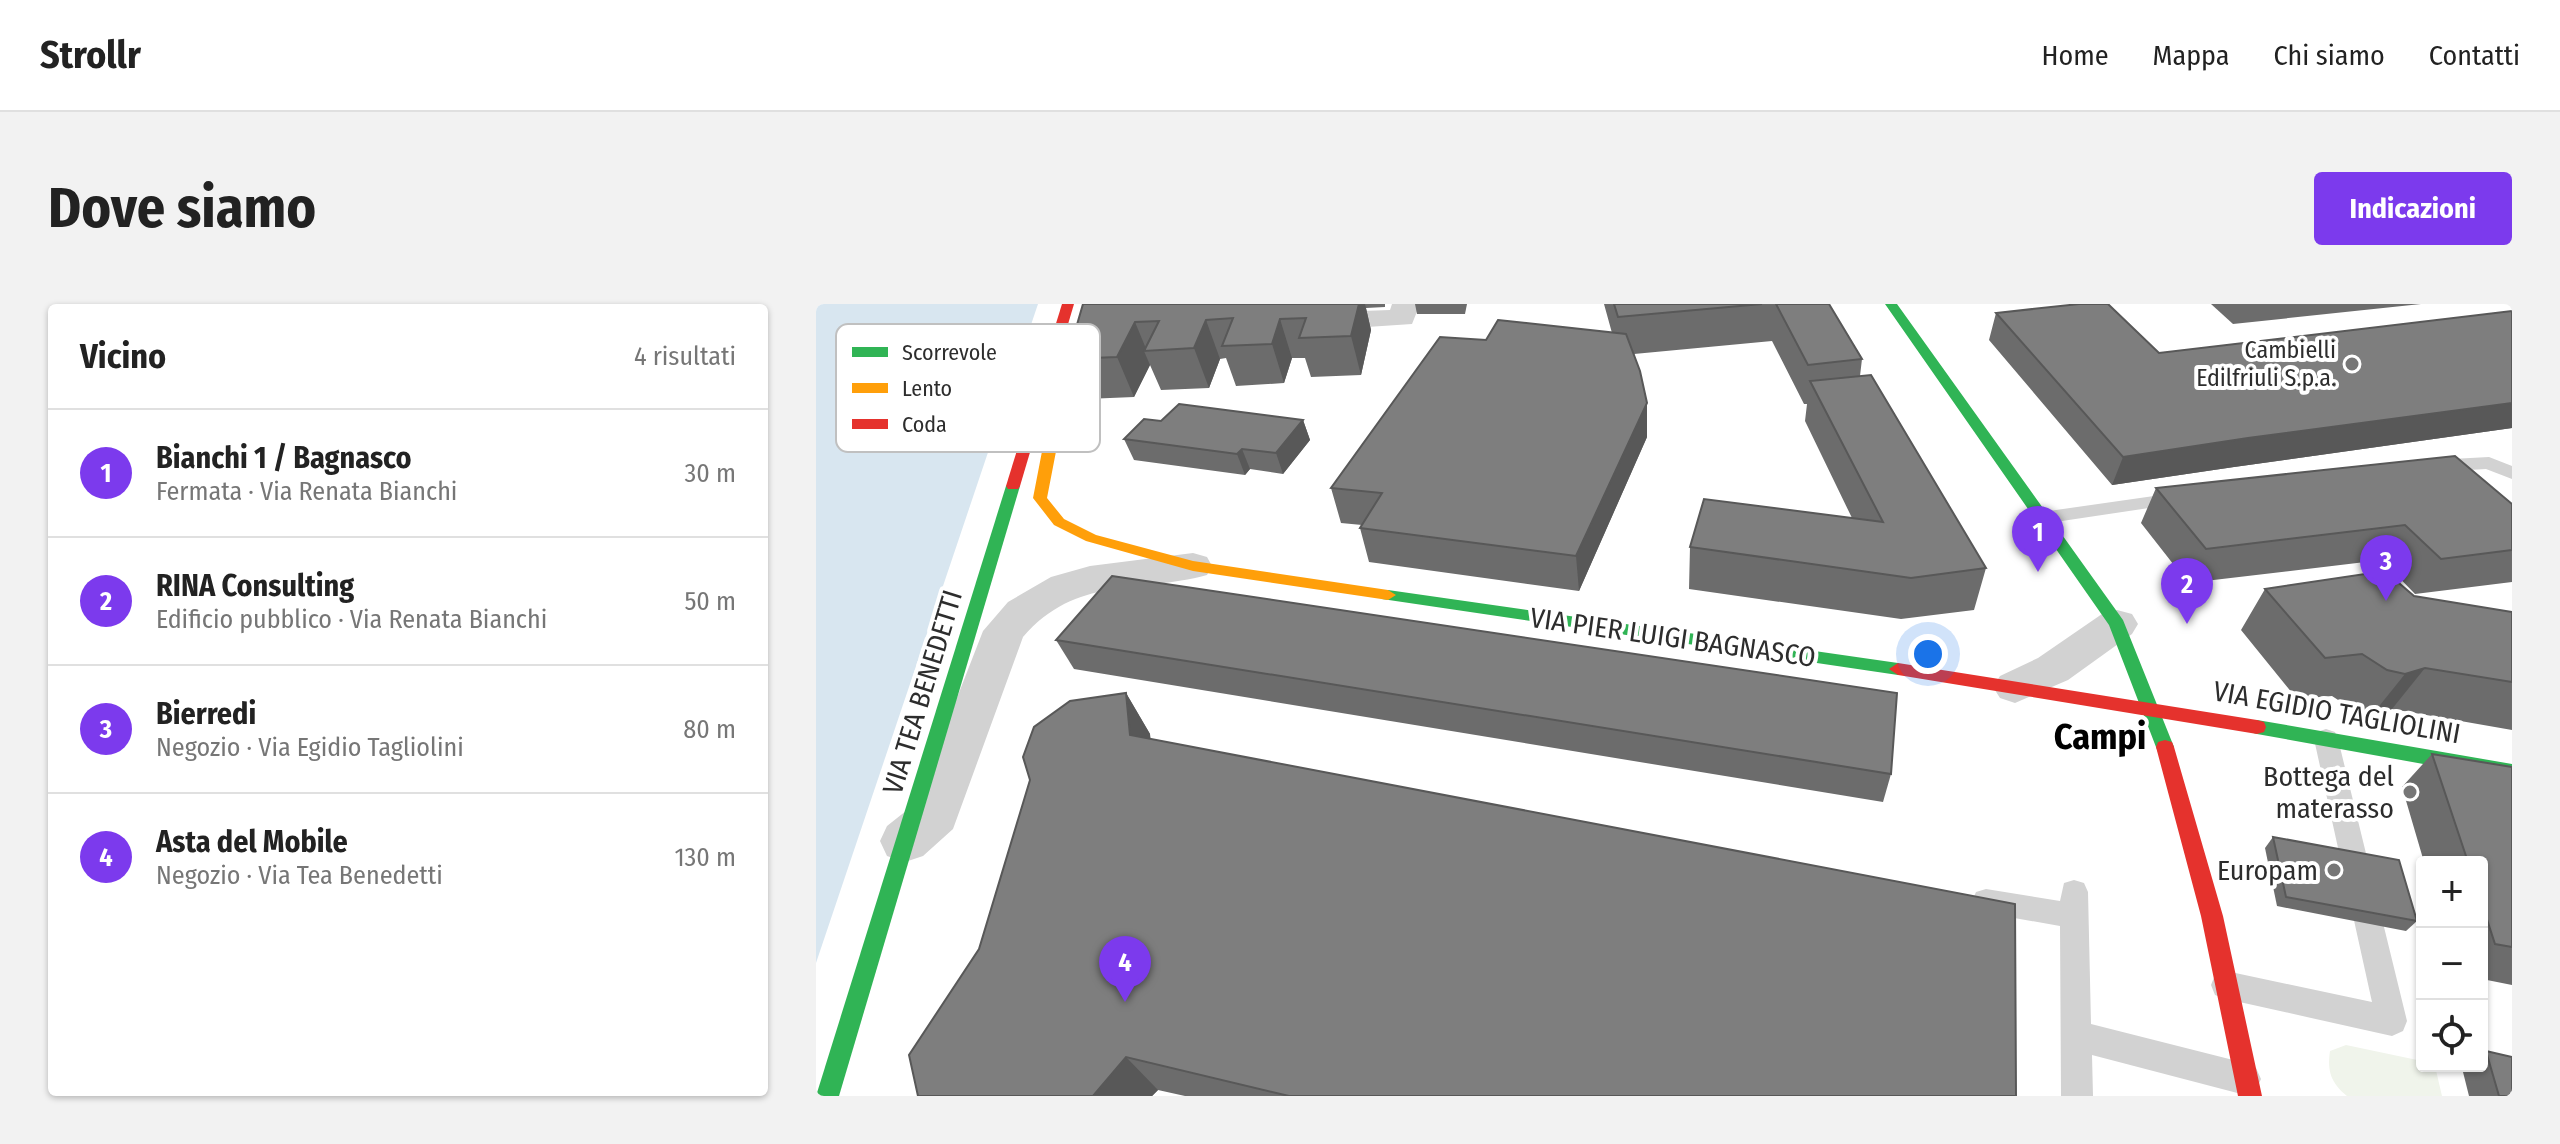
<!DOCTYPE html>
<html lang="it">
<meta charset="utf-8">
<style>
:root{--surface:#fff;--page:#f2f2f2;--text:#222;--muted:#767676;--line:#e0e0e0;--accent:#7c3aed}
body{margin:0;font-family:"Fira Sans Condensed",sans-serif;background:var(--page);color:var(--text)}
.controls{position:absolute;right:24px;bottom:24px;display:grid;overflow:hidden;border-radius:8px;box-shadow:0 2px 6px #0004}
.controls button{width:72px;height:72px;display:grid;place-items:center;padding:0;border:0;border-bottom:2px solid var(--line);background:var(--surface);color:var(--text);font:40px sans-serif}
.you{position:absolute;left:1112px;top:350px;width:28px;height:28px;margin:-20px;border:6px solid #fff;border-radius:50%;background:#1a73e8;box-shadow:0 0 0 12px #1a73e833}
.badge{display:grid;place-items:center;width:52px;height:52px;border-radius:50%;background:var(--accent);color:#fff;font-size:26px;font-weight:700}
.pin{position:absolute;translate:-50% -66px;filter:drop-shadow(0 2px 4px #0008)}
.pin::after{content:'';position:absolute;top:42px;width:28px;height:24px;background:inherit;clip-path:polygon(0 0,100% 0,50% 100%)}
.list{margin:0;padding:0;list-style:none}
h2{display:flex;justify-content:space-between;align-items:center;height:104px;margin:0;padding:0 32px;font-size:34px}
h2 small{font-size:26px;font-weight:400;color:var(--muted)}
.list li{display:grid;grid-template-columns:52px 1fr auto;gap:24px;align-items:center;box-sizing:border-box;height:128px;padding:0 32px;border-top:2px solid var(--line)}
.list b{display:block;font-size:30px;white-space:nowrap}
.list p{margin:0;font-size:26px;white-space:nowrap;color:var(--muted)}
.list em{font-size:26px;font-style:normal;color:var(--muted)}
.icon{flex:none;width:44px;height:44px;fill:none;stroke:currentColor;stroke-width:2;stroke-linecap:round;stroke-linejoin:round}
.map{position:relative;flex:none;width:1696px;height:792px;overflow:hidden;border-radius:8px}
header{display:flex;align-items:center;gap:48px;box-sizing:border-box;height:112px;padding:0 40px;background:var(--surface);border-bottom:2px solid var(--line)}
header strong{font-size:38px}
nav{display:flex;gap:44px;margin-inline-start:auto;font-size:28px}
.intro{display:flex;align-items:center;justify-content:space-between;box-sizing:border-box;height:192px;padding:0 48px}
h1{margin:0;font-size:56px}
.button{padding:20px 36px;border-radius:8px;background:var(--accent);color:#fff;font-size:28px;font-weight:700}
main{display:flex;gap:48px;padding:0 48px}
aside{flex:1;background:var(--surface);border-radius:8px;box-shadow:0 2px 6px #0004}
.map>svg:first-child{display:block}
</style>
<header>
<strong>Strollr</strong>
<nav><a>Home</a><a>Mappa</a><a>Chi siamo</a><a>Contatti</a></nav>
</header>
<div class="intro"><h1>Dove siamo</h1><a class="button">Indicazioni</a></div>
<main>
<aside>
<h2>Vicino<small>4 risultati</small></h2>
<ul class="list">
<li><span class="badge">1</span><div><b>Bianchi 1 / Bagnasco</b><p>Fermata · Via Renata Bianchi</p></div><em>30 m</em></li>
<li><span class="badge">2</span><div><b>RINA Consulting</b><p>Edificio pubblico · Via Renata Bianchi</p></div><em>50 m</em></li>
<li><span class="badge">3</span><div><b>Bierredi</b><p>Negozio · Via Egidio Tagliolini</p></div><em>80 m</em></li>
<li><span class="badge">4</span><div><b>Asta del Mobile</b><p>Negozio · Via Tea Benedetti</p></div><em>130 m</em></li>
</ul>
</aside>
<div class="map">
<svg width="1696" height="792" viewBox="0 0 1696 792">
<rect width="100%" height="100%" fill="#fff"/>
<!-- green -->
<path fill="#f0f4eb" d="M 1530,741 L 1606,757 L 1606,762 L 1619,762 L 1626,792 L 1531,792 C 1515,779 1511,767 1514,747 Z"/>
<!-- water -->
<polygon fill="#d8e6f0" points="0,0 222,0 0,659"/>
<g fill="none" stroke-linecap="round" stroke-linejoin="round">
<!-- lane -->
<g fill="#d2d2d2" fill-rule="evenodd">
<polygon points="1673,153 1696,162 1696,175 1670,165 1617,168 1608,162 1617,156"/>
<polygon points="1366,188 1376,194 1373,198 1226,220 1216,214 1226,208"/>
<polygon points="1510,425 1519,428 1522,435 1591,717 1587,727 1576,732 1410,695 1399,691 1395,681 1399,671 1410,667 1556,698 1498,435 1501,428"/>
<polygon points="1258,576 1268,579 1272,588 1275,720 1429,759 1440,764 1445,775 1440,786 1429,791 1276,751 1277,792 1245,792 1244,622 1170,609 1160,606 1156,597 1160,588 1170,585 1244,597 1248,579"/>
</g>
<!-- street -->
<g fill="#d2d2d2" fill-rule="evenodd">
<polygon points="576,0 604,0 596,20 491,27 481,24 476,18 481,12 491,9 574,6"/>
<path d="M 377,249 L 391,253 L 396,262 L 391,271 C 321,290 261,271 207,333 L 137,525 L 107,552 L 89,558 L 71,552 L 64,537 L 71,522 L 100,499 L 167,327 L 192,298 L 235,273 L 274,262 Z"/>
<polygon points="1301,306 1316,310 1322,320 1316,330 1252,376 1199,399 1184,394 1177,383 1184,372 1222,354 1286,310"/>
</g>
<!-- fast -->
<g fill="#30b455" fill-rule="evenodd">
<polygon points="1069,0 1081,0 1307,316 1358,443 1356,448 1342,448 1340,443 1293,321"/>
<polygon points="197,178 204,182 23,792 0,792 190,182"/>
<polygon points="572,286 1082,359 1091,365 1082,371 566,295 564,291"/>
<polygon points="1441,416 1696,460 1696,476 1441,430 1434,428 1432,423 1434,418"/>
</g>
<!-- slow -->
<polygon fill="#ff9f0a" fill-rule="evenodd" points="228,79 244,89 248,106 231,194 248,215 280,231 377,257 572,286 580,291 572,296 377,267 270,237 238,221 217,194 234,106 233,93 222,83"/>
<!-- jam -->
<g fill="#e5322d" fill-rule="evenodd">
<polygon points="246,0 258,0 204,182 202,185 192,185 190,182"/>
<polygon points="1082,359 1441,416 1448,418 1450,423 1448,428 1441,430 1082,371 1073,365"/>
<polygon points="1349,436 1356,438 1358,443 1407,612 1446,792 1422,792 1385,612 1340,443 1342,438"/>
</g>
</g>
<!-- wall -->
<g fill="#6c6c6c">
<polygon points="267,0 569,0 569,3 550,4 555,26 545,71 495,73 489,54 476,54 468,79 420,82 410,54 404,55 393,84 345,86 334,61 318,93 270,95 251,55"/>
<polygon points="599,0 651,0 649,10 601,10"/>
<polygon points="788,0 1013,0 1046,55 1044,72 1170,264 1158,306 1085,315 873,285 874,243 1036,214 989,117 991,100 988,100 956,37 818,50 831,99 831,133 763,287 553,258 544,224 546,221 525,219 515,184 670,36 796,29"/>
<polygon points="1395,0 1605,0 1417,20"/>
<polygon points="1696,7 1696,124 1418,163 1296,181 1173,36 1180,9 1343,49"/>
<polygon points="487,116 494,136 467,170 434,165 429,171 318,156 308,135 345,117"/>
<polygon points="1340,184 1696,200 1696,278 1599,290 1566,256 1372,279 1325,219"/>
<polygon points="1449,285 1598,292 1696,308 1696,426 1576,405 1556,411 1539,407 1516,392 1481,395 1425,326"/>
<polygon points="240,336 1075,470 1067,498 258,365"/>
<polygon points="310,389 334,430 334,435 1200,792 369,792 342,786 336,792 102,792 163,645"/>
<polygon points="1616,450 1696,463 1696,681 1666,675 1666,558 1608,558 1586,483"/>
<polygon points="1457,533 1601,617 1590,627 1461,602 1449,544"/>
<polygon points="1670,747 1696,792 1653,792 1646,764 1649,762 1666,762 1666,750"/>
</g>
<!-- shaded-wall -->
<g fill="#585858">
<polygon points="543,0 549,0 555,26 545,71 535,32"/>
<polygon points="464,15 476,54 468,79 456,40"/>
<polygon points="390,16 404,55 393,84 378,44"/>
<polygon points="319,18 331,47 328,47 334,61 318,93 301,53"/>
<polygon points="831,99 831,133 763,287 760,252"/>
<polygon points="1696,99 1696,124 1418,163 1296,181 1307,153 1432,134"/>
<polygon points="487,116 494,136 467,170 460,149"/>
<polygon points="426,145 434,165 429,171 421,150"/>
<polygon points="1609,364 1576,405 1556,411 1589,370"/>
<polygon points="310,389 334,430 339,472 314,431"/>
<polygon points="310,753 342,786 336,792 277,792"/>
</g>
<!-- building -->
<g fill="#7e7e7e" stroke="#585858" stroke-width="2">
<polygon points="267,0 543,0 535,32 483,34 490,14 464,15 456,40 406,42 417,14 390,16 378,44 328,47 343,17 319,18 301,53 251,55"/>
<polygon points="798,0 946,0 802,13"/>
<polygon points="960,0 1013,0 1046,55 992,61"/>
<polygon points="1263,0 1292,0 1343,49 1696,7 1696,99 1432,134 1307,153 1180,9"/>
<polygon points="682,16 810,30 824,67 831,99 760,252 544,224 566,189 515,184 624,33 670,36"/>
<polygon points="1055,71 1170,264 1095,274 874,243 888,195 1067,218 994,77"/>
<polygon points="363,100 487,116 460,149 426,145 421,150 308,135 328,115 345,117"/>
<polygon points="1639,152 1696,200 1696,246 1625,255 1589,221 1390,245 1340,184"/>
<polygon points="1569,267 1598,292 1696,308 1696,378 1609,364 1589,370 1571,366 1546,350 1509,354 1449,285"/>
<polygon points="296,272 1081,389 1075,470 240,336"/>
<polygon points="310,389 314,431 1199,600 1200,792 473,792 310,753 277,792 102,792 93,751 163,645 214,476 207,453 218,423 254,397"/>
<polygon points="1616,450 1696,463 1696,643 1679,640 1666,600 1666,558 1652,558"/>
<polygon points="1457,533 1583,556 1601,617 1470,593"/>
<polygon points="1670,747 1696,753 1696,792 1683,792"/>
</g>
<!-- markers -->
<g fill="#767676" stroke="#fff" stroke-width="3">
<circle cx="1536" cy="60" r="8"/>
<circle cx="1594" cy="488" r="8"/>
<circle cx="1518" cy="566" r="8"/>
</g>
<g text-anchor="middle" stroke-width="8" stroke-linejoin="round" paint-order="stroke">
<!-- far-poi labels -->
<g font-size="24" fill="#2d2d2d" stroke="#fff" text-anchor="end">
<text x="1520" y="54">Cambielli<tspan x="1520" dy="28">Edilfriuli S.p.a.</tspan></text>
</g>
<!-- street labels -->
<g font-size="28" fill="#2d2d2d" stroke="#fff">
<text transform="translate(857 333) rotate(8)" y="10">VIA PIER LUIGI BAGNASCO</text>
<text transform="translate(106 388) rotate(-73)" y="10">VIA TEA BENEDETTI</text>
<text transform="translate(1521 408) rotate(10)" y="10">VIA EGIDIO TAGLIOLINI</text>
</g>
<!-- poi labels -->
<g font-size="28" fill="#2d2d2d" stroke="#fff" text-anchor="end">
<text x="1578" y="482">Bottega del<tspan x="1578" dy="32">materasso</tspan></text>
<text x="1502" y="576">Europam</text>
</g>
<!-- district labels -->
<g font-size="36" font-weight="bold" fill="#000" stroke="#fff">
<text x="1284" y="445">Campi</text>
</g>
</g>
<!-- legend -->
<rect x="20" y="20" width="264" height="128" rx="12" fill="#fff" stroke="#c0c0c0" stroke-width="2"/>
<rect x="36" y="43" width="36" height="10" fill="#30b455"/>
<rect x="36" y="79" width="36" height="10" fill="#ff9f0a"/>
<rect x="36" y="115" width="36" height="10" fill="#e5322d"/>
<g font-size="22" fill="#2d2d2d">
<text x="86" y="56">Scorrevole</text>
<text x="86" y="92">Lento</text>
<text x="86" y="128">Coda</text>
</g>
</svg>
<div class="controls">
<button>+</button>
<button>−</button>
<button><svg class="icon" aria-label="locate" viewBox="0 0 24 24"><circle cx="12" cy="12" r="6"/><path d="M12 2v4M12 18v4M2 12h4M18 12h4"/></svg></button>
</div>
<div class="you"></div>
<div class="pin badge" style="left:1222px;top:268px">1</div>
<div class="pin badge" style="left:1371px;top:320px">2</div>
<div class="pin badge" style="left:1570px;top:297px">3</div>
<div class="pin badge" style="left:309px;top:698px">4</div>
</div>
</main>
